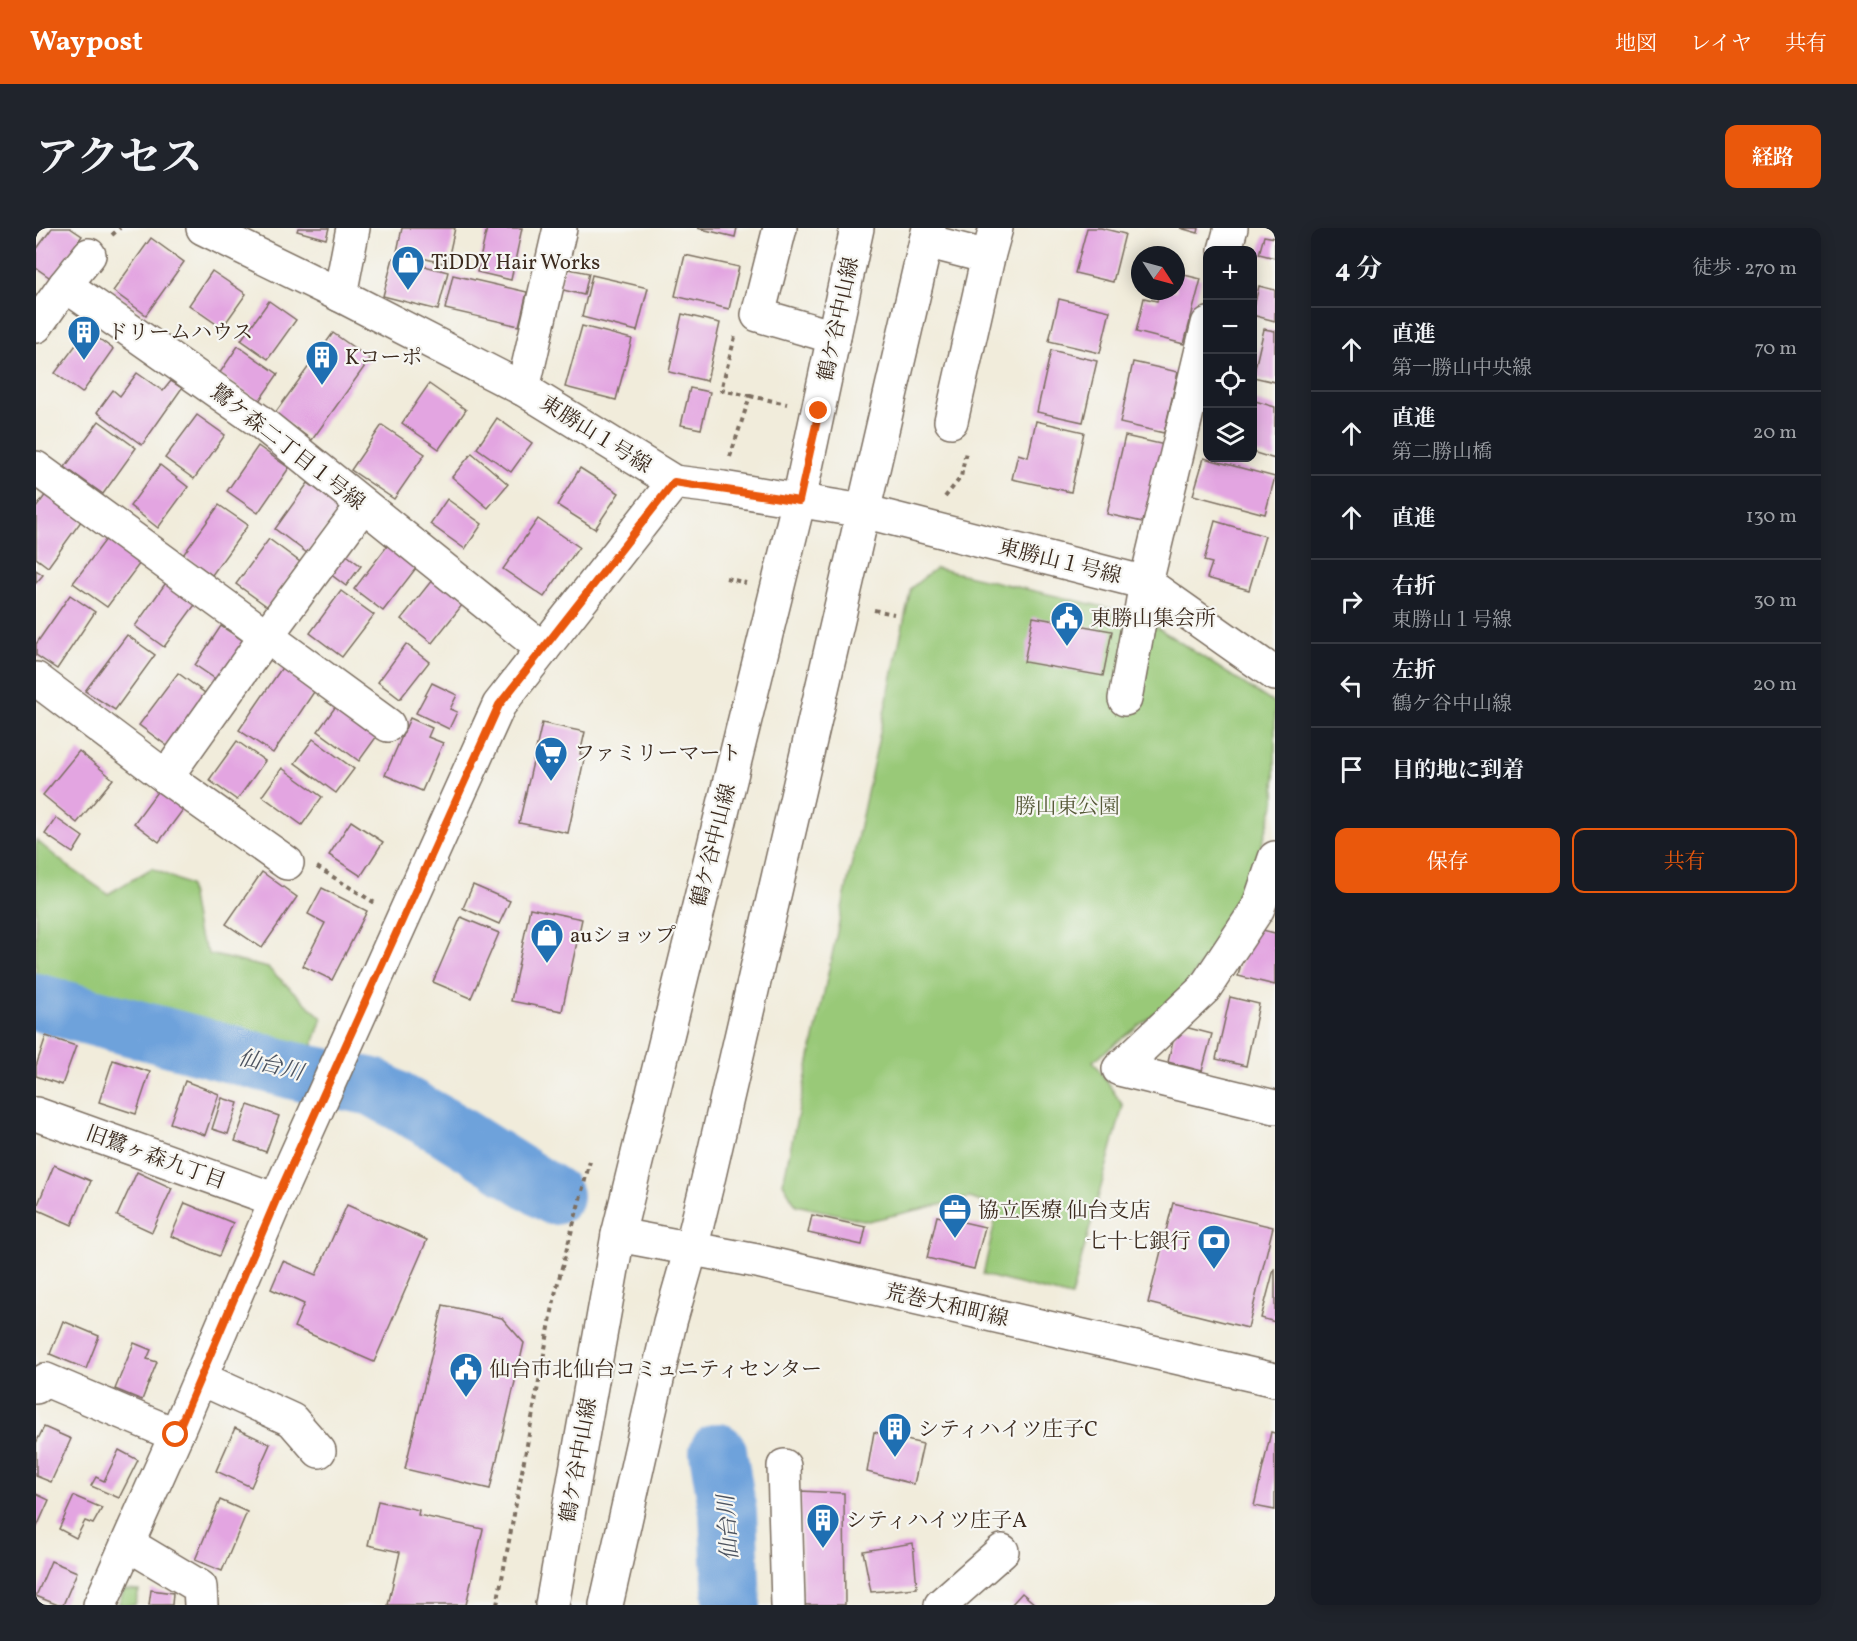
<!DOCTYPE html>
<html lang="ja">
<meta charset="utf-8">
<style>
:root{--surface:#171b24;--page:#20242c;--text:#f1f3f6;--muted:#9ea1a6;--line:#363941;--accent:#ea580c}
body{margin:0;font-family:Vollkorn,"Noto Serif JP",serif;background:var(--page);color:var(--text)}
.controls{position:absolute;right:18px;top:18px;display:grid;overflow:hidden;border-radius:12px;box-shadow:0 3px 15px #0003}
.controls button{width:54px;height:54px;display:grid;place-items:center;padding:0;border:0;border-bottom:2px solid var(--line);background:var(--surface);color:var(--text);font:30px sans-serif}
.compass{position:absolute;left:1095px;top:18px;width:54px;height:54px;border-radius:50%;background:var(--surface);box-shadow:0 3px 15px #0003;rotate:126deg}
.stop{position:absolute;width:18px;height:18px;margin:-14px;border:4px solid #ea580c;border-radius:50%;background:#fff}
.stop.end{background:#ea580c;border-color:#fff;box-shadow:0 2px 6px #0008}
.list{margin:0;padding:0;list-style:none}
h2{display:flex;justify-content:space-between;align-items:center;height:78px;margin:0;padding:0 24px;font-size:26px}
h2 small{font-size:20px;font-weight:400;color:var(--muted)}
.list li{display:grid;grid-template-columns:39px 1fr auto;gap:18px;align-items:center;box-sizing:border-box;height:84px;padding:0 24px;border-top:2px solid var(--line)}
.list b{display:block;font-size:22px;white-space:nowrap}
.list p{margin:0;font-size:20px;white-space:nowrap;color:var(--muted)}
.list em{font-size:20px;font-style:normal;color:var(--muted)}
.actions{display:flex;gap:12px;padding:18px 24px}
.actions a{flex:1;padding:14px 0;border:2px solid var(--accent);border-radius:12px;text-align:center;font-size:21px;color:var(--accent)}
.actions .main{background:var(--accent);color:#fff}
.icon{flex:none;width:33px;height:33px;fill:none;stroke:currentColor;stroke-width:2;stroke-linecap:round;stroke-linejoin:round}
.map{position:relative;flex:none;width:1239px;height:1377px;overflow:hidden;border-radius:12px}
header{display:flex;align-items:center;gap:36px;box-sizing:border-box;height:84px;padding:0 30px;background:var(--accent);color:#fff}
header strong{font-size:28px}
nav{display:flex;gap:33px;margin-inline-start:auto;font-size:21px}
.intro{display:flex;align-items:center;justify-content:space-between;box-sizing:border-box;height:144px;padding:0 36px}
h1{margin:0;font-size:42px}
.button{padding:15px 27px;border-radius:12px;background:var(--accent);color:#fff;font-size:21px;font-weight:700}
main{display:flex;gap:36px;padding:0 36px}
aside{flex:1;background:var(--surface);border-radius:12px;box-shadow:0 3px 15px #0003}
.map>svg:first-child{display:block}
</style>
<header>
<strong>Waypost</strong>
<nav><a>地図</a><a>レイヤ</a><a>共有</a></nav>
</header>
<div class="intro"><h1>アクセス</h1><a class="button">経路</a></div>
<main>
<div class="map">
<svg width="1239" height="1377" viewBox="0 0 1239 1377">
<rect width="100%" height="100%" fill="#f6f6f2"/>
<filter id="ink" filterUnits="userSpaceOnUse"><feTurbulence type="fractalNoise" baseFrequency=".0167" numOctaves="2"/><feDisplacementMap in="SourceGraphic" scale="12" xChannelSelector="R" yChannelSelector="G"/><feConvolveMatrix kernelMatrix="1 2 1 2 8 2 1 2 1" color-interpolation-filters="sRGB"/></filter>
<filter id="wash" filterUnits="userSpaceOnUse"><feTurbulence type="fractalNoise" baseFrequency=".008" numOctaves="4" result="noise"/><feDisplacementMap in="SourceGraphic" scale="24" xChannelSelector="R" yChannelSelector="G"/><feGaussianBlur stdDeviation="1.35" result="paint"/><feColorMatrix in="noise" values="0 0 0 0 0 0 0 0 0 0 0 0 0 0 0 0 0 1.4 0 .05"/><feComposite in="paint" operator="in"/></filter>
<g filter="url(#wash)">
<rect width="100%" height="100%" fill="#f1ecdb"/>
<!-- green -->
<g fill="#99c978" stroke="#6a7a4b" stroke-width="1.5">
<polygon points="900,340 1102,387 1239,476 1239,573 1209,673 1145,765 1057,833 1087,878 1035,1069 947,1047 962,980 934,970 832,993 760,977 747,955 875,360"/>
<polygon points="0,612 29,636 72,666 116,640 153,657 161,703 173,726 232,740 286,790 269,840 85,789 0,757"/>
<polygon points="88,1362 103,1363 99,1377 82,1377"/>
</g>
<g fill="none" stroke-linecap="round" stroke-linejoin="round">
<!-- river -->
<g stroke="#6ea2db" stroke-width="58">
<polyline points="0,774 259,843 337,859 412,901 518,968"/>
<polyline points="682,1224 692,1284 696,1377"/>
</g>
</g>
<g id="blocks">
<!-- building -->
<g fill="#e3a5e1">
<polygon points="16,0 34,0 46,8 16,51 0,40 0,22"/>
<polygon points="262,0 293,0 290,11 261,3"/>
<polygon points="366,0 419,0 411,36 361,24"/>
<polygon points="451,0 486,0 475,52 441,44"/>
<polygon points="661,0 701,0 699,9"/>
<polygon points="1051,0 1065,0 1089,6 1077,54 1039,45"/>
<polygon points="1144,0 1163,0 1162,5"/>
<polygon points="1228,8 1239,10 1239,30 1223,26"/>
<polygon points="115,10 148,34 110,87 77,63"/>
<polygon points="649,27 703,39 693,81 639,68"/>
<polygon points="357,30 412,44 402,82 347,68"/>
<polygon points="528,40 553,45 548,67 523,61"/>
<polygon points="176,43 210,66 186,100 153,77"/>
<polygon points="1140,45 1165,51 1148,116 1100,104 1108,70 1121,73 1124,63 1140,63"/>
<polygon points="417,47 491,64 483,98 409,81"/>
<polygon points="556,47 612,60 601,103 546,89"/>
<polygon points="1223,58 1239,62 1239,93 1216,87"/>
<polygon points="1023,71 1074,83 1064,125 1013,113"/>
<polygon points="233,73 260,92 232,131 205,112"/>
<polygon points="646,86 684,95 671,153 633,144"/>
<polygon points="546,98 596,111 580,172 529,159"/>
<polygon points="1228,101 1239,103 1239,154 1217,149"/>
<polygon points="51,102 77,121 46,165 19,145"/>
<polygon points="297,105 334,131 276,212 239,185"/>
<polygon points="202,118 242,146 223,173 183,146"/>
<polygon points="1015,122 1061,133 1047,194 1001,184"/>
<polygon points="1097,134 1142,144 1128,205 1084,195"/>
<polygon points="101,145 127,163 135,153 146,160 106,217 61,184 77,162 84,168"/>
<polygon points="393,156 430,182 403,221 366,195"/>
<polygon points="654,160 674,164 665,201 645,197"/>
<polygon points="1216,172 1239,179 1239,231 1216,224"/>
<polygon points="161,187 189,207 158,251 129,230"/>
<polygon points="461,190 496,215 475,244 441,220"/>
<polygon points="63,193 100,220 67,266 29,239"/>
<polygon points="1000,193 1048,204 1035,264 976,251 982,226 992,229"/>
<polygon points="346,197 389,226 358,271 315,242"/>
<polygon points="1089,208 1129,217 1111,295 1071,286"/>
<polygon points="222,218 253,240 222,285 191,263"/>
<polygon points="436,225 472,256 452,280 416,249"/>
<polygon points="1168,230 1239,249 1229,286 1157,267"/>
<polygon points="124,237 152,259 122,300 94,278"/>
<polygon points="544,240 583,265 559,301 521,277"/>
<polygon points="272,255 305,279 271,325 239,301"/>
<polygon points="10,266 46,292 12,339 0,330 0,280"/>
<polygon points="411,271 446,296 429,321 394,296"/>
<polygon points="183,277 212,297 176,347 147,327"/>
<polygon points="502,291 543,319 508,369 467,341"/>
<polygon points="1179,293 1229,308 1213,362 1171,350 1176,335 1168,333"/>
<polygon points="71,310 104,335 71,379 37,355"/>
<polygon points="233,311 264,334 232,379 200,356"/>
<polygon points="355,313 384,335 347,383 318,361"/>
<polygon points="308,325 325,338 310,358 293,345"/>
<polygon points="0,342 7,347 0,355"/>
<polygon points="400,347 431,371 396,415 365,391"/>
<polygon points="134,349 164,370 128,419 99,398"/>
<polygon points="305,363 338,387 306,429 274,405"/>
<polygon points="34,367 59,384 21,441 0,427 0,416"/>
<polygon points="997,389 1076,403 1067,448 988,434"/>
<polygon points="185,398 214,417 187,456 159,437"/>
<polygon points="91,407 119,427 79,482 49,463"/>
<polygon points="370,416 393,434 364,471 342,454"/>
<polygon points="247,438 280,461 237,525 203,502"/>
<polygon points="142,445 173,468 134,520 103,497"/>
<polygon points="396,455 421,467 414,481 421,484 413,501 380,485"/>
<polygon points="300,478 341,508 323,533 282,503"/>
<polygon points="374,490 396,500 392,509 407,515 386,563 349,547"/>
<polygon points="506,495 549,504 544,526 549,527 532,605 483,595"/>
<polygon points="277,511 318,541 300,565 259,535"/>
<polygon points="201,513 229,533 201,572 173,552"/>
<polygon points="43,523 77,551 41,595 7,567"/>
<polygon points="246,540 286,569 266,597 226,568"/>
<polygon points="123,561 149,579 123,614 98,595"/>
<polygon points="20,590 47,609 37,625 9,606"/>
<polygon points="315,593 347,614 325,648 293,627"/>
<polygon points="226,644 261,669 226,720 190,696"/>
<polygon points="437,657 474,673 463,696 427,680"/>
<polygon points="286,660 331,683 296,752 267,738 289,695 272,686"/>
<polygon points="494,680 546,691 526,783 475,773"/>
<polygon points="425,689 463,705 435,770 397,754"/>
<polygon points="1214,699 1239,705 1239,757 1202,748"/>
<polygon points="1194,769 1223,776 1210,838 1180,831"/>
<polygon points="1141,797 1176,806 1166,843 1132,834"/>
<polygon points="10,808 40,818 26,857 0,848 0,838"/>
<polygon points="77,832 114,844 100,886 63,874"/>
<polygon points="149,853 183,866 169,907 134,895"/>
<polygon points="186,870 202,875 192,906 176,901"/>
<polygon points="212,877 243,888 230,924 199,913"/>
<polygon points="18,937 55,953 36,997 0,981"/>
<polygon points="101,944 136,960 116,1004 81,988"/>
<polygon points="149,975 197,995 183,1028 135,1008"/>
<polygon points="1137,975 1237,999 1212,1100 1112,1075"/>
<polygon points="311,977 391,1012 338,1134 258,1099 268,1076 235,1061 247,1033 280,1047"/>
<polygon points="776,987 830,999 826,1017 772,1005"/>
<polygon points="901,988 949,999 938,1041 891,1030"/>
<polygon points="1238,1041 1239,1041 1239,1094 1225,1090"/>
<polygon points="407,1077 466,1090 488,1115 454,1261 369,1241"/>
<polygon points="27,1093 63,1108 50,1141 14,1126"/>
<polygon points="98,1115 115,1122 111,1131 121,1134 106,1172 79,1161"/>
<polygon points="8,1199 35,1211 15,1254 0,1248 0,1215"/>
<polygon points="199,1200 234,1216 215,1259 180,1243"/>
<polygon points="838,1204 887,1216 878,1256 831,1244"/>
<polygon points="1235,1204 1239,1205 1239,1282 1218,1278"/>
<polygon points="83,1222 102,1232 83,1270 55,1258 60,1249 68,1253"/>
<polygon points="764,1263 808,1265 809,1377 767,1377"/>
<polygon points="0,1266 13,1272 0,1301"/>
<polygon points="38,1268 66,1280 57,1296 49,1293 40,1310 23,1301"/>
<polygon points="184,1272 211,1284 186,1343 159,1332"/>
<polygon points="342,1273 383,1282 382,1287 447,1301 430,1377 352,1377 364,1324 332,1317"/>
<polygon points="877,1315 881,1360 835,1364 827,1323"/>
<polygon points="15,1333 41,1344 27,1377 22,1377 0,1368"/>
<polygon points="115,1362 137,1365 136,1377 113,1377"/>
<polygon points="986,1365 1000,1377 975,1377"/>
</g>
</g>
</g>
<g filter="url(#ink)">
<use href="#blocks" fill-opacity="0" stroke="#7b6e60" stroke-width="1.5"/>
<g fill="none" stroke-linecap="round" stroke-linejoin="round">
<defs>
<g id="minor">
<polyline points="167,0 304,67 487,161 638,254 687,260 827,283 1110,355 1239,446"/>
<polyline points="744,0 722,87 798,109"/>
<polyline points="890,13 952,29"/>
<polyline points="1189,22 1195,0"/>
<polyline points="29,57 53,27"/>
<polyline points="304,67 317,0"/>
<polyline points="0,98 29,57 222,192 507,421"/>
<polyline points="487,161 524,0"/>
<polyline points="915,193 952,29 960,0"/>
<polyline points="0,240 352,497"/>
<polyline points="0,451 130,549 251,635"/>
<polyline points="1089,471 1110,355 1172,96"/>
<polyline points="130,549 231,407 327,277"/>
<polyline points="1239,630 1222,680 1168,761 1083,841 1239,879"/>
<polyline points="0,886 240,972"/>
<polyline points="582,1007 721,1033 1239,1152"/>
<polyline points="164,1150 256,1192 283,1223"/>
<polyline points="0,1159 10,1152 140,1207"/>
<polyline points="748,1238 752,1377"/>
<polyline points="92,1316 164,1359 165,1377"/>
<polyline points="64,1377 140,1207 240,972 463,477 638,254"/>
<polyline points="516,1377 582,1007 763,272 821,0"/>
<polyline points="570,1377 634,1094 655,1021 671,956 893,0"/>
<polyline points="905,1377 966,1323"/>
</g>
</defs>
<!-- minor casing -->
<use href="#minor" stroke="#7b6e60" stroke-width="36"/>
<!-- path -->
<g stroke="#7b6e60" stroke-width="4" stroke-dasharray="4.5 4.5" stroke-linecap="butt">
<polyline points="76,7 84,0"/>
<polyline points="714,168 751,176"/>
<polyline points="694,229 714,168 685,162 699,109"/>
<polyline points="909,269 925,249 930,223"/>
<polyline points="690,350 710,355"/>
<polyline points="838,382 858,386"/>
<polyline points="281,639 339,675"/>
<polyline points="461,1377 520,1062 554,933"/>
</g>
<!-- minor -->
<use href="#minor" stroke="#fff" stroke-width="33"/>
</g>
</g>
<g fill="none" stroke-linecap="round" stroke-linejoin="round" filter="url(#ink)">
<!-- route -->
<polyline stroke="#ea580c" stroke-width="8" points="140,1207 240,972 463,477 638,254 763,273 783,183"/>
</g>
<!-- icons -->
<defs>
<symbol id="shop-pin" viewBox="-11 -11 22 30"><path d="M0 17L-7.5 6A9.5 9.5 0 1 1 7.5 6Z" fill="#1f6fb2" stroke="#f6f6f2"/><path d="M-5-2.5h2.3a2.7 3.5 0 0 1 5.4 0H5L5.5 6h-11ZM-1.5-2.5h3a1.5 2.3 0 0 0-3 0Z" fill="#fff"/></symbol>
<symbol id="building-pin" viewBox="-11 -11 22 30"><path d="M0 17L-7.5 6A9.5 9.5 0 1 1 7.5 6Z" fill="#1f6fb2" stroke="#f6f6f2"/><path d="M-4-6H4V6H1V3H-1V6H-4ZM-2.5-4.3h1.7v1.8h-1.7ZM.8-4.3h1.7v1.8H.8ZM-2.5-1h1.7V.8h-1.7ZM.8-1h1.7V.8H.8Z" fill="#fff"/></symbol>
<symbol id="civic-pin" viewBox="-11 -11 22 30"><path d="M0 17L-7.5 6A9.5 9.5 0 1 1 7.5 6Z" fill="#1f6fb2" stroke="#f6f6f2"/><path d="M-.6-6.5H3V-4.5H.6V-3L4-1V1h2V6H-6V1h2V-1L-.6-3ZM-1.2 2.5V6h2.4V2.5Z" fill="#fff"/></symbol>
<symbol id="supermarket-pin" viewBox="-11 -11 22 30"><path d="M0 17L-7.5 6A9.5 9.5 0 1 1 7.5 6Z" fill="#1f6fb2" stroke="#f6f6f2"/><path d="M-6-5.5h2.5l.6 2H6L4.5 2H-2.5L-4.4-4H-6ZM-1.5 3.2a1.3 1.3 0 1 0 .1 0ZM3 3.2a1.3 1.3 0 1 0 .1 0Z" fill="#fff"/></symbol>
<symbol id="office-pin" viewBox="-11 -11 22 30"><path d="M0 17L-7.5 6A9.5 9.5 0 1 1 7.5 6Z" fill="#1f6fb2" stroke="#f6f6f2"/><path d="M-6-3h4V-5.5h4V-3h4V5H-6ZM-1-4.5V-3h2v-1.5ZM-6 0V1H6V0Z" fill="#fff"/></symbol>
<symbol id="bank-pin" viewBox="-11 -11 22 30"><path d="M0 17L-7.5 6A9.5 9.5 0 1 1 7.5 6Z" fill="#1f6fb2" stroke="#f6f6f2"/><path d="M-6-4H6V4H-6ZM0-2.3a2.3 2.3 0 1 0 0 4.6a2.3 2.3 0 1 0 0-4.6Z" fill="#fff"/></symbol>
</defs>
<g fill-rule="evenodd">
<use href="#shop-pin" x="353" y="15" width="38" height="52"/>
<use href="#building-pin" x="29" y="85" width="38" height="52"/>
<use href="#building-pin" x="267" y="110" width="38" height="52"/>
<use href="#civic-pin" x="1012" y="371" width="38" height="52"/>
<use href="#supermarket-pin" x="496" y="506" width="38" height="52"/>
<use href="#shop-pin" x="492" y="688" width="38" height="52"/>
<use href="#office-pin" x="900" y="963" width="38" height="52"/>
<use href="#bank-pin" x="1159" y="994" width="38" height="52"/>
<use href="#civic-pin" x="411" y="1122" width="38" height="52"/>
<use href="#building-pin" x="840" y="1182" width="38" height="52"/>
<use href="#building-pin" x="768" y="1273" width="38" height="52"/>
</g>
<g text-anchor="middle" stroke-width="4.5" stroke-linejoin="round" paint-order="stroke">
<!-- poi labels -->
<g font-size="21" fill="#3b2a1e" stroke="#f6f6f2" text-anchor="start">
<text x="395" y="41">TiDDY Hair Works</text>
<text x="71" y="111">ドリームハウス</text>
<text x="309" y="136">Kコーポ</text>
<text x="1054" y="397">東勝山集会所</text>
<text x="538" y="532">ファミリーマート</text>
<text x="534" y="714">auショップ</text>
<text x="942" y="989">協立医療 仙台支店</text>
<text x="1155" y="1020" text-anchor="end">七十七銀行</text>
<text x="453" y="1148">仙台市北仙台コミュニティセンター</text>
<text x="882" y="1208">シティハイツ庄子C</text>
<text x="810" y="1299">シティハイツ庄子A</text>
</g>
<!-- street labels -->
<g font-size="21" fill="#3b2a1e" stroke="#f6f6f2">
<text transform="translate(802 91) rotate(-78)" y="7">鶴ケ谷中山線</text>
<text transform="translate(560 206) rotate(32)" y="7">東勝山１号線</text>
<text transform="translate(252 219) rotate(38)" y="7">鷺ケ森二丁目１号線</text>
<text transform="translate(1024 333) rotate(14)" y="7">東勝山１号線</text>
<text transform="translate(677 617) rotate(-76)" y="7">鶴ケ谷中山線</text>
<text transform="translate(120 929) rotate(20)" y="7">旧鷺ヶ森九丁目</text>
<text transform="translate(911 1077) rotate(13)" y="7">荒巻大和町線</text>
<text transform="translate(542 1232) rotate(-80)" y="7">鶴ケ谷中山線</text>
</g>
<!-- park labels -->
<g font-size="21" fill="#575a39" stroke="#f6f6f2">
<text x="1031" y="585">勝山東公園</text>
</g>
<!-- water labels -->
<g font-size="22" font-style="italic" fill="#4d5460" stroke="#f6f6f2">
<text transform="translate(235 836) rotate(14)" y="8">仙台川</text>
<text transform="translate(691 1300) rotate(-94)" y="8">仙台川</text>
</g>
</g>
</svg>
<div class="controls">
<button>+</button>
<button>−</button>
<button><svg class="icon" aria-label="locate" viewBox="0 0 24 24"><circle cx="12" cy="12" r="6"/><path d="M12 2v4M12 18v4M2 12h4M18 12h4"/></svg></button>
<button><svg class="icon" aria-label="layers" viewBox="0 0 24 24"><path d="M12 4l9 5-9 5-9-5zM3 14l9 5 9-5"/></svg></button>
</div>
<svg class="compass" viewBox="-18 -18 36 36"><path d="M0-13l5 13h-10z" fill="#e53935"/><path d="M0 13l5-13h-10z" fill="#9ea1a6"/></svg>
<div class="stop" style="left:140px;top:1207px"></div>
<div class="stop end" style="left:783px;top:183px"></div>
</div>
<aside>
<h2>4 分<small>徒歩 · 270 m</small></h2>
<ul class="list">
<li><svg class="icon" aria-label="ahead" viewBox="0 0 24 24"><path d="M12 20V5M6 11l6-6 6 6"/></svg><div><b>直進</b><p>第一勝山中央線</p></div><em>70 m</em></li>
<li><svg class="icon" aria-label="ahead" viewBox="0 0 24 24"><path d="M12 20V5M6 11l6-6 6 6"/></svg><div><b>直進</b><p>第二勝山橋</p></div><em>20 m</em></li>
<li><svg class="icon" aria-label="ahead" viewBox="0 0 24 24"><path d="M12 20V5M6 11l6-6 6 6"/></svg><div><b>直進</b></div><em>130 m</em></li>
<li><svg class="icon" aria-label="right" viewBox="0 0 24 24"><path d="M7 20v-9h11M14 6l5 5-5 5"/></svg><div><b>右折</b><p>東勝山１号線</p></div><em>30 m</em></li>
<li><svg class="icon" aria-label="left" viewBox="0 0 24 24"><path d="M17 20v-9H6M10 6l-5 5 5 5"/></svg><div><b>左折</b><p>鶴ケ谷中山線</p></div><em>20 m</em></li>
<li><svg class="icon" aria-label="arrive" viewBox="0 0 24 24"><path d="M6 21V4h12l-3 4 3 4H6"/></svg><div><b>目的地に到着</b></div></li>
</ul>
<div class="actions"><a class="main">保存</a><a>共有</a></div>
</aside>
</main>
